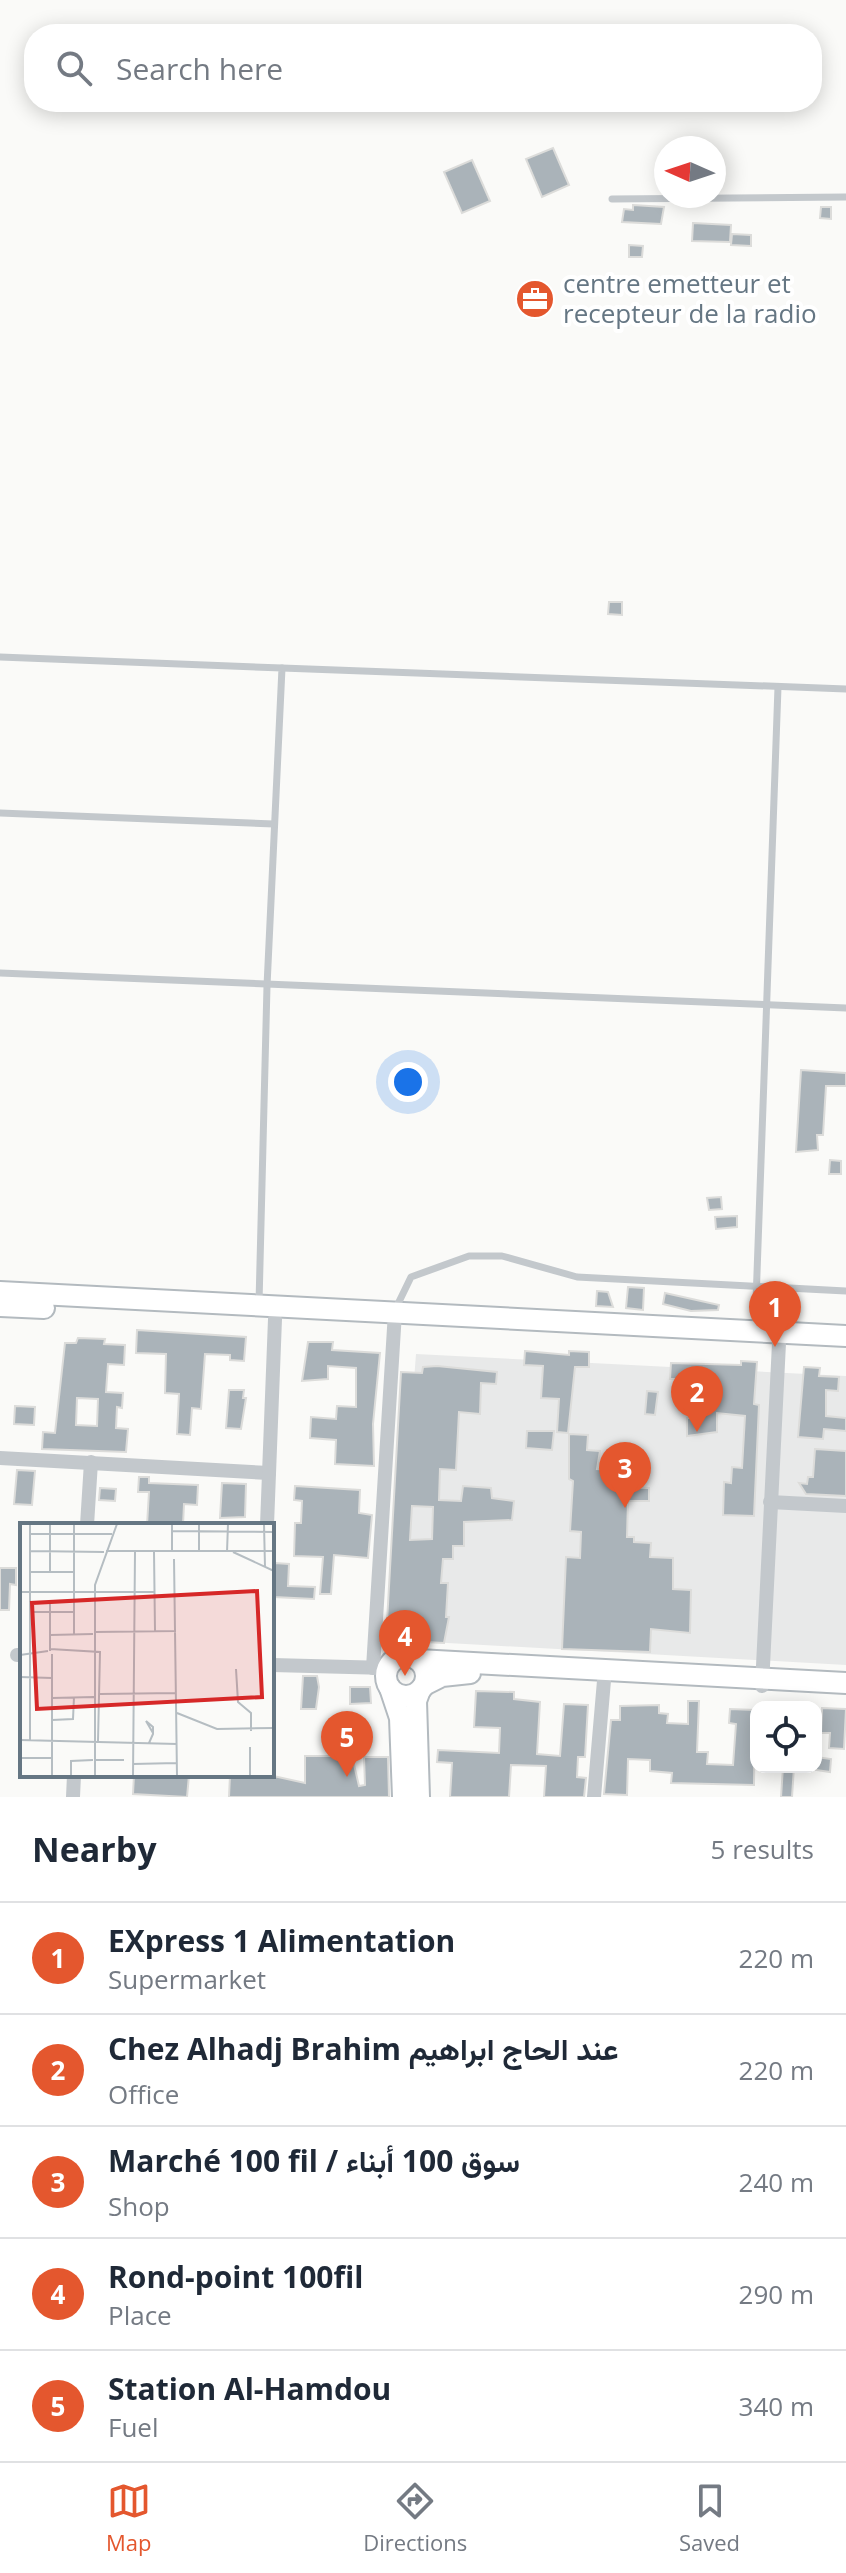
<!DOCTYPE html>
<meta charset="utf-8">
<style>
:root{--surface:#fff;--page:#f6f6f7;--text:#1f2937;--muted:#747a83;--line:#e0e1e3;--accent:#e4572e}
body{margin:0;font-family:"Open Sans",Vazirmatn,sans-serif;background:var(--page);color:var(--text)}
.controls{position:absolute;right:24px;bottom:24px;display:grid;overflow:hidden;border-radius:16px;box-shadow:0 4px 20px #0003}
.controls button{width:72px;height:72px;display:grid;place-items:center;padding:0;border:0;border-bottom:2px solid var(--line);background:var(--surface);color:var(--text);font:40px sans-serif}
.compass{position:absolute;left:654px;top:136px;width:72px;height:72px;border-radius:50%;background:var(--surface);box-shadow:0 4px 20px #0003;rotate:273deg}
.you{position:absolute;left:408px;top:1082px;width:28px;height:28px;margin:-20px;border:6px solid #fff;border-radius:50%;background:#1a73e8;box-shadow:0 0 0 12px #1a73e833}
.badge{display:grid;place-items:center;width:52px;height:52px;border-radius:50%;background:var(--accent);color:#fff;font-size:26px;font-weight:700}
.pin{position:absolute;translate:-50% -66px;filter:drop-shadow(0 2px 4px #0008)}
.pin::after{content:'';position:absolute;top:42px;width:28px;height:24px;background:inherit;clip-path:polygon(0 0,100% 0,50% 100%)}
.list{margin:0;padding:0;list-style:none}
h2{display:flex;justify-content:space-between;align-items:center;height:104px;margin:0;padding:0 32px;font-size:34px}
h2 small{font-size:26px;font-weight:400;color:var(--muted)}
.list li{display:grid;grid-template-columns:52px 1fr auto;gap:24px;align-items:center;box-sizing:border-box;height:112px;padding:0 32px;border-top:2px solid var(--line)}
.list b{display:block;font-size:30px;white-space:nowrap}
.list p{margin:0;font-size:26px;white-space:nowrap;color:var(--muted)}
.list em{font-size:26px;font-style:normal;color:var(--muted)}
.icon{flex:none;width:44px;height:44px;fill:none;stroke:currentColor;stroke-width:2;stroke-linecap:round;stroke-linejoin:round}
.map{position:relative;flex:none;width:846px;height:1797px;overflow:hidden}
.search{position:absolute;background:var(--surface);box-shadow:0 4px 20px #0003;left:24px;right:24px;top:24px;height:88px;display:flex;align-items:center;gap:20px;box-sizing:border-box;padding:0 28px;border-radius:32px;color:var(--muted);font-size:30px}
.sheet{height:664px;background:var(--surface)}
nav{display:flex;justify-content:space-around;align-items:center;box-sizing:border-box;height:112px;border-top:2px solid var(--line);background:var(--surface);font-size:22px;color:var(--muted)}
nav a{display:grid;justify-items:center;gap:4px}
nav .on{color:var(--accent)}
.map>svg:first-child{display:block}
</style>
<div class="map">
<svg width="846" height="1797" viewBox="0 0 846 1797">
<rect width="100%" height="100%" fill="#fafaf8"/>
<!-- built -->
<polygon fill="#e8e9e9" points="416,1354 846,1376 846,1665 394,1640"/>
<!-- building -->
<g fill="#aab3b9" stroke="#dcdcda" stroke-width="2" fill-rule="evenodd">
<polygon points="553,148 569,185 542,197 526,159"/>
<polygon points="472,160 490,201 462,213 444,172"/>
<polygon points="633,205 664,207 661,224 622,222 624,209 633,210"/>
<polygon points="821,207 831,207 831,219 820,218"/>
<polygon points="693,223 731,225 730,242 692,241"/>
<polygon points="732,234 751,235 751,246 731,245"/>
<polygon points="629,245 643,246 642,257 629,257"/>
<polygon points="609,602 622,602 622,615 608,614"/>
<polygon points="801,1070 846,1073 846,1086 826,1086 823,1135 817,1135 818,1150 796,1152"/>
<polygon points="830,1160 841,1161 841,1174 829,1174"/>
<polygon points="721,1197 722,1209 709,1210 707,1198"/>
<polygon points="737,1216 737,1227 716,1229 715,1217"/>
<polygon points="628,1287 644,1288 643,1310 626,1308"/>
<polygon points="597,1291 608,1292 613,1307 596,1306"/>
<polygon points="665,1293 719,1305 718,1310 691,1311 663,1304"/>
<polygon points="137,1330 246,1337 244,1361 230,1360 230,1355 205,1354 201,1409 192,1408 190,1435 177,1434 179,1394 165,1393 166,1354 136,1353"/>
<path d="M 78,1338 L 105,1339 L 104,1344 L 125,1345 L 124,1365 L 108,1364 L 106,1392 L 123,1393 L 122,1408 L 117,1407 L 116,1428 L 128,1429 L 126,1452 L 42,1449 L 43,1432 L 55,1433 L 65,1343 L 76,1343 ZM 77,1398 L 98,1399 L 97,1426 L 76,1425 Z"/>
<polygon points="308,1342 333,1342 332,1350 380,1353 373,1424 374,1466 335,1464 336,1440 310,1438 311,1417 336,1419 337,1406 356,1407 356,1368 328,1366 328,1379 302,1381"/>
<polygon points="525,1351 569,1355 569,1351 589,1352 589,1367 575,1367 568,1433 557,1432 559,1399 541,1398 543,1366 524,1365"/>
<polygon points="741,1361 757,1362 754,1404 759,1405 754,1516 723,1515 724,1482 731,1483 732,1467 742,1468 745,1416 717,1413 717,1432 687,1436 687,1418 695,1418 696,1395 684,1395 685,1379 670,1379 671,1363 741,1365"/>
<path d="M 437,1366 L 497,1372 L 496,1384 L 481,1383 L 480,1414 L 459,1412 L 456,1470 L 440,1469 L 439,1500 L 461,1501 L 463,1486 L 491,1488 L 492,1498 L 514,1501 L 512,1520 L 464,1522 L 464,1546 L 453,1546 L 453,1559 L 443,1559 L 441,1583 L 448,1583 L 446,1617 L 449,1617 L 444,1643 L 386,1640 L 401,1372 L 422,1373 L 423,1367 ZM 412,1506 L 433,1507 L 432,1539 L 410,1540 Z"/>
<polygon points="804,1367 820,1368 819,1376 839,1377 838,1391 826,1390 826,1416 846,1418 846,1431 824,1429 823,1439 798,1437"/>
<polygon points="229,1390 244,1390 243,1398 246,1398 241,1429 226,1428"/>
<polygon points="647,1391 658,1392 655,1415 645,1414"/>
<polygon points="15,1406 35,1407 34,1425 14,1424"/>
<polygon points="527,1431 554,1431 552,1450 526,1448"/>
<polygon points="569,1434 588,1435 587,1450 600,1451 597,1469 613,1470 613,1478 619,1478 619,1487 649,1488 649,1501 628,1501 627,1537 634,1537 634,1542 651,1543 650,1557 673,1558 673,1589 691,1590 690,1633 651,1629 650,1652 562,1649 566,1557 580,1558 581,1532 570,1531 573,1481 569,1479"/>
<polygon points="815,1449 846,1451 846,1496 806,1494 799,1483 807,1484 808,1477 813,1477"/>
<polygon points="17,1470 35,1471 32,1505 14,1504"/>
<polygon points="139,1477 149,1477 149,1483 198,1485 197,1505 184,1504 183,1525 147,1525 149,1492 138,1492"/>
<polygon points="222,1483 246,1484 245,1517 220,1518"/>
<polygon points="295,1486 360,1490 359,1513 372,1515 368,1558 334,1555 331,1594 320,1594 323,1557 294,1556 295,1523 301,1523 302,1501 294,1500"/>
<polygon points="100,1488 116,1489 115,1501 99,1500"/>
<polygon points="275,1563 289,1564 288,1586 315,1587 314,1599 274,1597"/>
<polygon points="0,1568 16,1568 16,1585 10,1584 9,1610 0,1610"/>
<polygon points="303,1676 317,1676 319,1687 316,1709 301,1709"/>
<polygon points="350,1687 370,1687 371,1703 350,1704"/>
<polygon points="476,1691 514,1692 514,1699 540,1702 537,1754 560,1756 564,1704 588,1705 585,1757 578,1757 577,1777 586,1778 584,1797 544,1797 546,1766 511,1765 509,1797 450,1797 452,1763 437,1762 438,1750 499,1753 500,1728 474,1727"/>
<polygon points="688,1701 699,1701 697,1752 708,1752 707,1764 733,1765 736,1724 729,1723 730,1709 755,1710 754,1785 671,1783 672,1773 650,1771 650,1760 628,1759 627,1795 604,1794 611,1720 620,1720 620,1706 659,1705 659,1713 668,1714 667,1723 688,1724"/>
<polygon points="822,1708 846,1709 844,1749 829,1748 830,1733 821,1733"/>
<polygon points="305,1756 352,1756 359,1786 365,1785 364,1757 388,1757 389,1797 229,1797 230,1775 269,1775 305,1783"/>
<polygon points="816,1757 831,1759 830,1772 816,1770"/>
<polygon points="783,1767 794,1767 792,1797 781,1797"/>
<polygon points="134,1775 189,1775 187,1797 133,1794"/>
</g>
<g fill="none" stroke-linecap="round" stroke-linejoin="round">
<defs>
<g id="secondary">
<polyline points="0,1292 846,1336"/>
<polyline points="0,1306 44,1308"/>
<circle cx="406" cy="1676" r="20"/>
<polyline points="418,1660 846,1683"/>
<polyline points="424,1685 442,1676 470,1673"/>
<polyline points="390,1688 400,1718 403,1797"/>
<polyline points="419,1797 416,1701 420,1690"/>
</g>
</defs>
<!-- secondary casing -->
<use href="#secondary" stroke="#b3babf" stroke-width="24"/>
<!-- lane -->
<g stroke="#c3c8cc" stroke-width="7">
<polyline points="612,199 846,197"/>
<polyline points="0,657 282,668 267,986 259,1303"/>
<polyline points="282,668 846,689"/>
<polyline points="0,813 274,824"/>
<polyline points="0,973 846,1008"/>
<polyline points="395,1310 411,1277 469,1256 502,1256 577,1277 846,1291"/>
<polyline points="755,1329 778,687"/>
</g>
<!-- street -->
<g stroke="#c3c8cc" stroke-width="14">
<polyline points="0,1458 269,1473"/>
<polyline points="770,1502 846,1506"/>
<polyline points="87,1525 91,1462"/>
<polyline points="267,1525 275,1319"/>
<polyline points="17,1655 22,1655"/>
<polyline points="272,1665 388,1668"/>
<polyline points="373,1668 395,1312"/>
<polyline points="762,1686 779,1343"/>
<polyline points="73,1797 74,1775"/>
<polyline points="594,1797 605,1669"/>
</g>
<!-- secondary -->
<use href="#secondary" stroke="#fff" stroke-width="20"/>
</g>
<!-- icons -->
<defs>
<symbol id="office-disc" viewBox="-11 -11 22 22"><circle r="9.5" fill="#e4572e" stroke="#fff"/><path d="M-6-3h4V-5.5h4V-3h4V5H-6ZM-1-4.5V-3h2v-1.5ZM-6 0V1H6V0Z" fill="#fff"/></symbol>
</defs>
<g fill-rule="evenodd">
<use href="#office-disc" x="513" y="277" width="44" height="44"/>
</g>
<g text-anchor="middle" stroke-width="8" stroke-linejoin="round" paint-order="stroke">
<!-- poi labels -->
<g font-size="26" fill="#657683" stroke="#fff" text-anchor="start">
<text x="563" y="293">centre emetteur et<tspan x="563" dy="30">recepteur de la radio</tspan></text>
</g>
</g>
<!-- overview -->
<g transform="translate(20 1523)">
<rect width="254" height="254" fill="#fafaf8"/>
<path fill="none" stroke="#b5bdc2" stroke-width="2" d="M 244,1 L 245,44M 152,8 L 254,9M 10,11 L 92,11M 10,28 L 84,29M 86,28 L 254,28M 152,28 L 152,1M 134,29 L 135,108M 179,29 L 179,1M 207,29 L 208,1M 213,29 L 254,48M 10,49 L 54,49M 30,49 L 30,1M 0,69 L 135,69M 30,81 L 30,128M 10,89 L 54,89M 155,108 L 157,253M 75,109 L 155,108 L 154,36M 54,111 L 54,1M 30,112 L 73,111M 30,126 L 80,129 L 78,218M 32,131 L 32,253M 0,132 L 28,128M 216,146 L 218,179 L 231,190 L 231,208M 0,154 L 32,155M 80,171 L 156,170M 32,175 L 74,174M 157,190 L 197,206 L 254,205M 32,197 L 53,196 L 54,174M 0,217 L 157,221M 10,218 L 10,1M 129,220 L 133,211 L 133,204 L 126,198 L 133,210M 230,224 L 230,253M 0,235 L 31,235M 75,237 L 104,237M 113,241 L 157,240M 51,253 L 51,238 L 73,237M 75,253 L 75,62 L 97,1M 113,253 L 115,29"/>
<path fill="#d62828" fill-opacity="0.15" stroke="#d62828" stroke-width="4" d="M 237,68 L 242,174 L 17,186 L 12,80 Z"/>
<rect width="254" height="254" fill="none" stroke="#657683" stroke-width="4"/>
</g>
</svg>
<div class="controls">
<button><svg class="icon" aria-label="locate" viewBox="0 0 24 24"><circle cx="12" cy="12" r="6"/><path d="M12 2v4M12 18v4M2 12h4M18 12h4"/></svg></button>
</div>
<svg class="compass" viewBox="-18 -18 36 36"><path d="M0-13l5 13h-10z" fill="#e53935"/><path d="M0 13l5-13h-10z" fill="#747a83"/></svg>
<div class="you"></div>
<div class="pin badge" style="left:775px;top:1347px">1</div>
<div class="pin badge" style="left:697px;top:1432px">2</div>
<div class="pin badge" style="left:625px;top:1508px">3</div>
<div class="pin badge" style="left:405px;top:1676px">4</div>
<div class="pin badge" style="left:347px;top:1777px">5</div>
<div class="search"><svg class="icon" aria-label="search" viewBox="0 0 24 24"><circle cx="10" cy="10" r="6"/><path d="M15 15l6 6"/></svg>Search here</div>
</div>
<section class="sheet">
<h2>Nearby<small>5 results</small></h2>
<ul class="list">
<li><span class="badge">1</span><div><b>EXpress 1 Alimentation</b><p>Supermarket</p></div><em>220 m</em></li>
<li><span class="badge">2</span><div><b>Chez Alhadj Brahim عند الحاج ابراهيم</b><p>Office</p></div><em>220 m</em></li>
<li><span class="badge">3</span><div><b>Marché 100 fil / سوق 100 أبناء</b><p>Shop</p></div><em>240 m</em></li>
<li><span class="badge">4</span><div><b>Rond-point 100fil</b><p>Place</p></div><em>290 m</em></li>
<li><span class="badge">5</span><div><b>Station Al-Hamdou</b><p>Fuel</p></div><em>340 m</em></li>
</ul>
</section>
<nav>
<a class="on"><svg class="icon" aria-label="map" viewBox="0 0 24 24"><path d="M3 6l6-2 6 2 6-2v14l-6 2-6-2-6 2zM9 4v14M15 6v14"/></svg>Map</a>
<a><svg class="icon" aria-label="directions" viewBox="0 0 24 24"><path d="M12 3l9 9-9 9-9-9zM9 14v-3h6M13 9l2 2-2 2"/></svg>Directions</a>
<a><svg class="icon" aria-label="saved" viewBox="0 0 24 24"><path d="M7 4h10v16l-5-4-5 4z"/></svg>Saved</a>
</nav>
